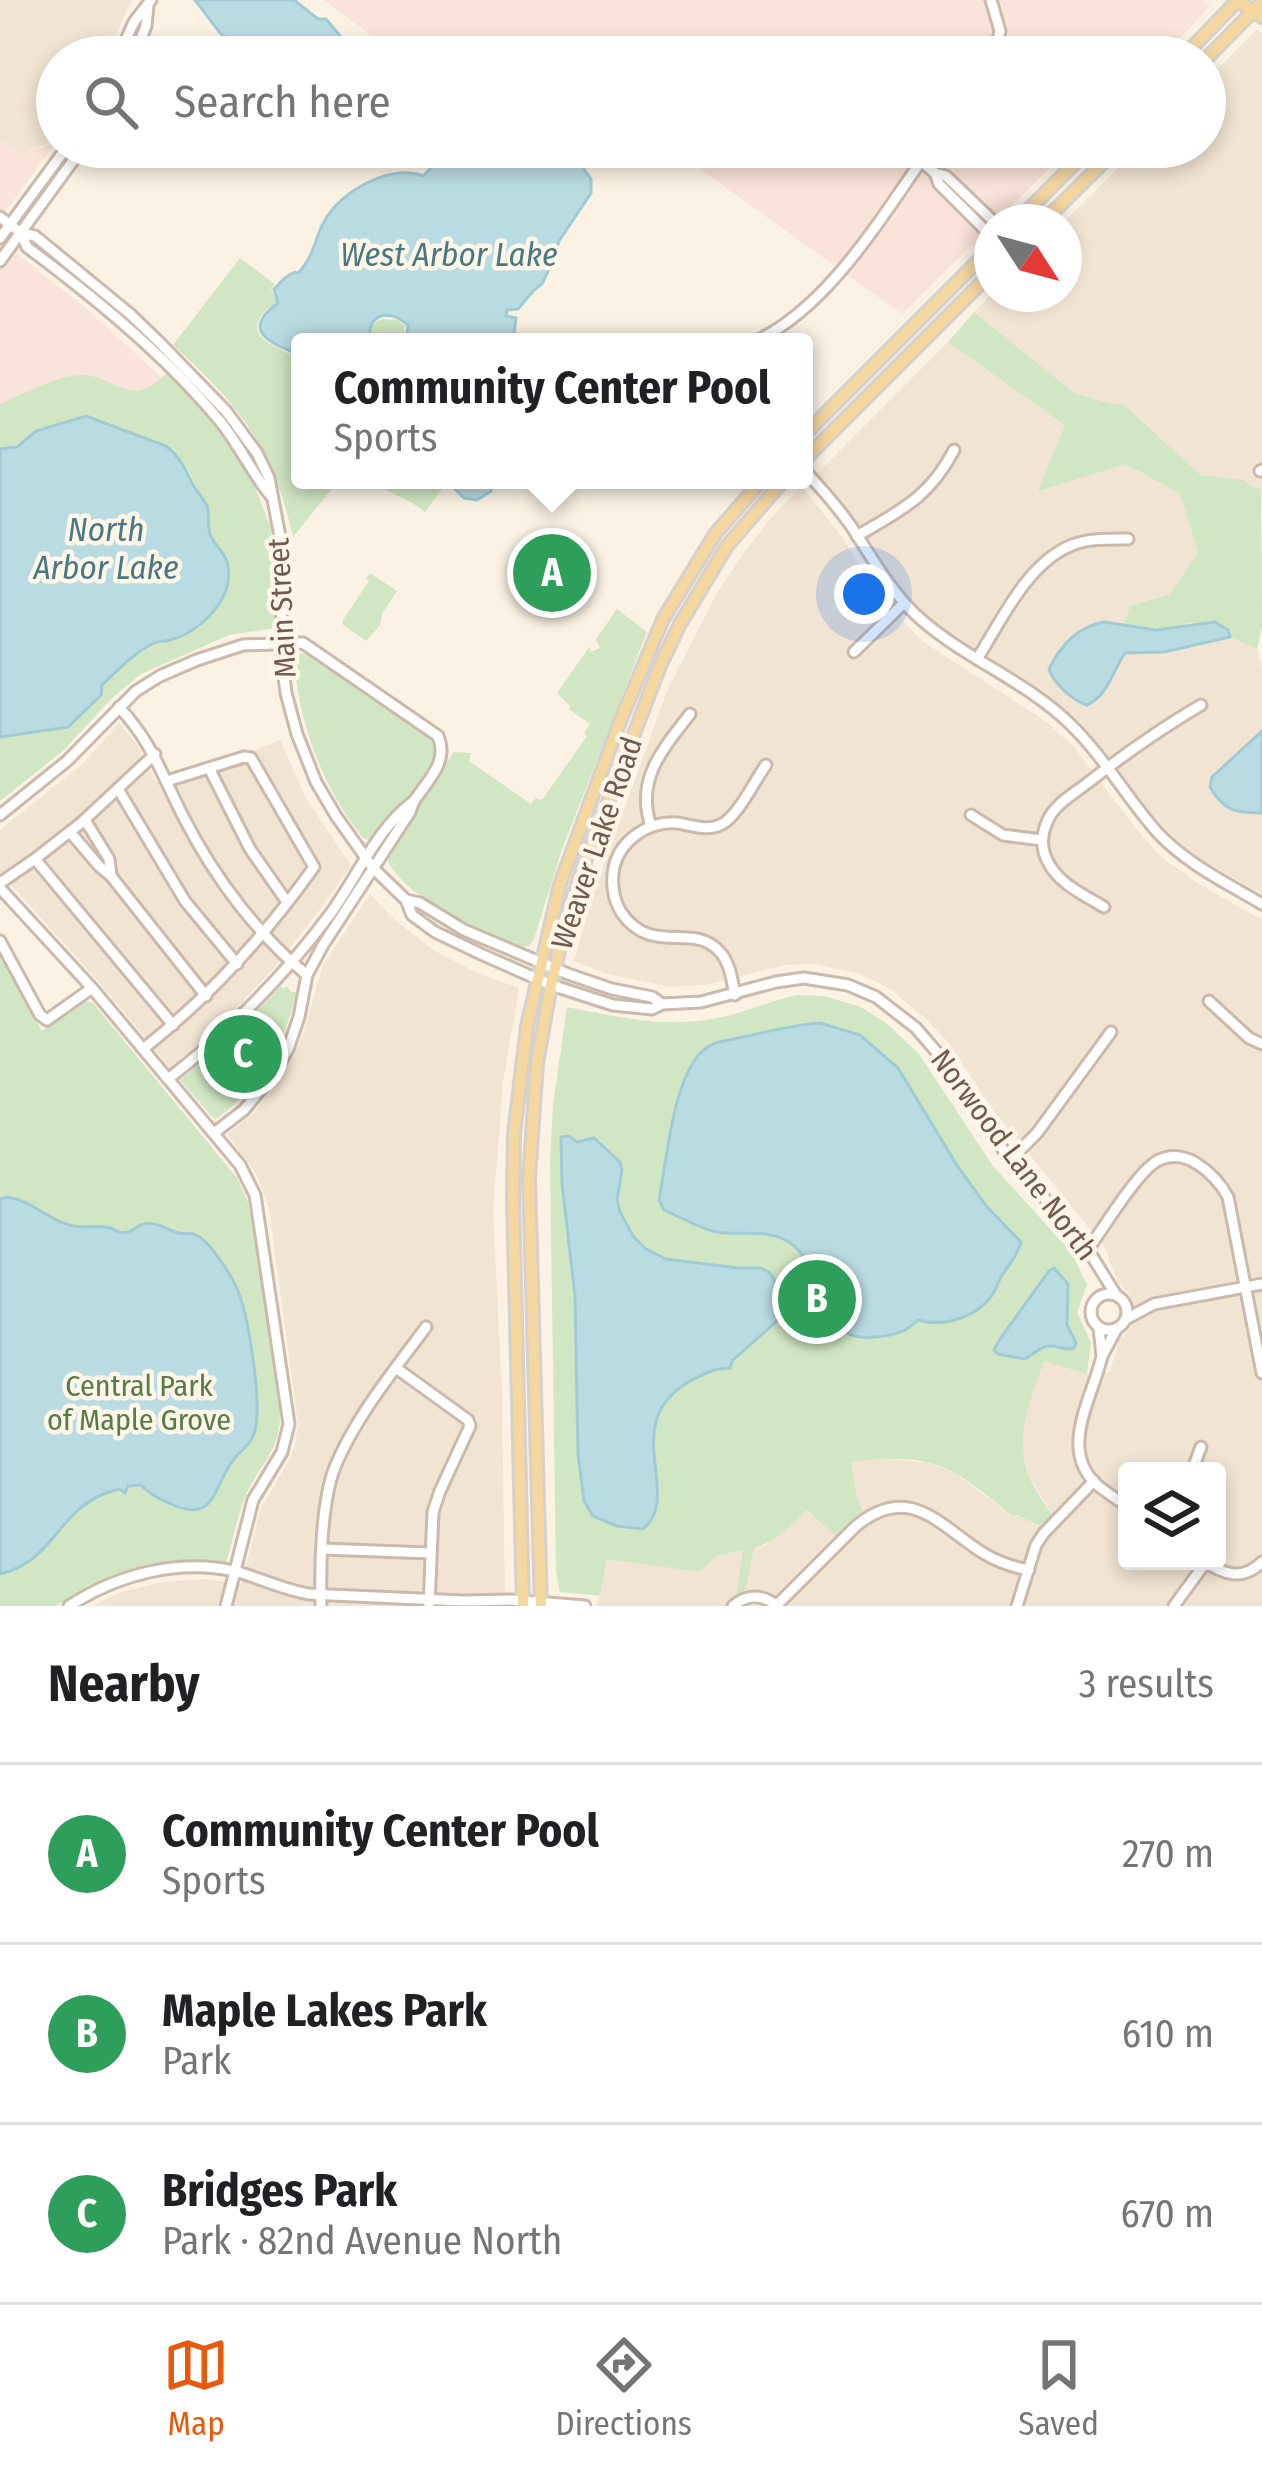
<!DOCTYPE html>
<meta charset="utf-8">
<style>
:root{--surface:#fff;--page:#f6f6f6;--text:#202124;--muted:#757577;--line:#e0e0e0;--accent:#ea580c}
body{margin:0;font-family:"Fira Sans Condensed",sans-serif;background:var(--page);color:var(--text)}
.controls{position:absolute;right:36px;bottom:36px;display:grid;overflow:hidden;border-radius:12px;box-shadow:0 6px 18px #0003}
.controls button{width:108px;height:108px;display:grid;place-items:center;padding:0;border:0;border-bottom:3px solid var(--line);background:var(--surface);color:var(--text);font:60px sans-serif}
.compass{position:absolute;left:974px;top:204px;width:108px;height:108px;border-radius:50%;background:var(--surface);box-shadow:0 6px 18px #0003;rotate:126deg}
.you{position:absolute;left:864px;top:594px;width:42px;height:42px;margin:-30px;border:9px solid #fff;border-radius:50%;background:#1a73e8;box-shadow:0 0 0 18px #1a73e833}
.badge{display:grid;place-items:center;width:78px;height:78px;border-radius:50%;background:var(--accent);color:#fff;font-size:39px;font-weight:700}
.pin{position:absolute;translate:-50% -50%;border:6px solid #fff;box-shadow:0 3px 12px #0006}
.popup{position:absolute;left:291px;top:333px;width:522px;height:156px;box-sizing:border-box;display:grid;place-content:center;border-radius:12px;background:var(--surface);filter:drop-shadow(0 3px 9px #0005);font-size:39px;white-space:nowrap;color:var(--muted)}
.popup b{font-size:45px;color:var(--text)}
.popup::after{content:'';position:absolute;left:50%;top:100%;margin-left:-24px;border:24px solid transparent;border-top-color:var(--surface)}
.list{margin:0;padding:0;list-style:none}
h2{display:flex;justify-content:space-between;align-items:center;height:156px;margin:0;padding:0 48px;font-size:51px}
h2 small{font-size:39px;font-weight:400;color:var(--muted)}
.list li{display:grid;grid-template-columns:78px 1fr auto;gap:36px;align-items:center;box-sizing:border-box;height:180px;padding:0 48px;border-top:3px solid var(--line)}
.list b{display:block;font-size:45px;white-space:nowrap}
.list p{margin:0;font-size:39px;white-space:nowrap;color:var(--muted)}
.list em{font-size:39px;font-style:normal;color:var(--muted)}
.icon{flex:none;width:66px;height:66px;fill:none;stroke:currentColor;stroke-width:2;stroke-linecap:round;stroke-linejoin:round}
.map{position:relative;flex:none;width:1262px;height:1606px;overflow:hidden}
.search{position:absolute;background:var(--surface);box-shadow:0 6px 18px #0003;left:36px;right:36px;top:36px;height:132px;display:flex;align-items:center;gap:30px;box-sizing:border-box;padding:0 42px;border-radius:66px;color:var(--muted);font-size:45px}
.sheet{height:696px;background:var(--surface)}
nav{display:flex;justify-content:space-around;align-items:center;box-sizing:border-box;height:168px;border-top:3px solid var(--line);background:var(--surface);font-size:33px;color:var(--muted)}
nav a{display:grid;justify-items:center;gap:6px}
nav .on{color:var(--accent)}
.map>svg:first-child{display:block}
</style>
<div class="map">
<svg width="1262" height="1606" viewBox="0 0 1262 1606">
<rect width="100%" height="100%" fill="#fbf2e3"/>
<!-- residential -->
<g fill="#f2e4d2" fill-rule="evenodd">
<polygon points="0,0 131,0 107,57 57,57 57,140 21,154 0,139"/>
<polygon points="1256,30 1262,33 1262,495 1261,489 1252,487 1244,480 1201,475 1123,404 1112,404 1074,394 974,312 992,294 1064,294 1064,222 1139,147 1205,147 1205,82"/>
<polygon points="948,342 1066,425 1039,489 1126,464 1180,494 1198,552 1170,594 1130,606 1124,625 1104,622 1086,627 1054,680 1077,702 1107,688 1125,653 1164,652 1230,637 1257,649 1262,668 1262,731 1212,777 1242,813 1262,813 1262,894 1202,860 1174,837 1155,818 1094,740 1050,698 956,638 920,610 891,576 849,512 817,474"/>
<path d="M 802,487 L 839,533 L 881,597 L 922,641 L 1044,720 L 1074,747 L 1134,826 L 1160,856 L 1199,884 L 1262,920 L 1262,1606 L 595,1606 L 600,1596 L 607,1558 L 699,1572 L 717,1556 L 766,1545 L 807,1509 L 856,1493 L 850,1462 L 879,1458 L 928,1463 L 952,1471 L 1014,1517 L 1052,1514 L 1029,1476 L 1021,1445 L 1027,1410 L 1044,1360 L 1091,1375 L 1110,1372 L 1119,1340 L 1133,1325 L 1129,1293 L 1118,1283 L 1104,1246 L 990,1106 L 949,1043 L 925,1018 L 890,989 L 861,974 L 814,964 L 784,965 L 710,984 L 670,987 L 607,974 L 574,961 L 595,890 L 667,691 L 718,591 L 745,551 L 776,512 ZM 1127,1471 L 1217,1471 L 1217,1561 L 1127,1561 Z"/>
<polygon points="119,723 138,746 156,782 180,782 280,740 307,800 351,866 319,911 272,970 225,1020 170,1068 98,981 0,873 0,830 80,766"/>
<polygon points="370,894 396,921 435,951 477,973 519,988 503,1082 493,1212 502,1392 505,1606 92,1606 121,1592 162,1582 208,1579 241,1585 261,1508 288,1462 295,1446 298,1424 269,1209 257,1175 227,1134 253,1114 281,1080 303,1035 323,965"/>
</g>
<!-- commercial -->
<g fill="#fae3d8">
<polygon points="324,0 1202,0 1210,6 1162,57 519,57 398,38 395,53"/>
<polygon points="0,139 21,154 55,143 0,219"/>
<polygon points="669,147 1071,147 902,314"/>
<polygon points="0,235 17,254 93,314 165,381 183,420 116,385 86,375 57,381 0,404"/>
</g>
<!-- green -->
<g fill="#d1e7c3">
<path d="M 240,258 L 275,284 L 271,289 L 277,302 C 233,331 271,346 300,358 L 300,480 L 339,480 L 293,537 C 273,447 240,406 173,345 Z"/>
<polygon points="974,312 1074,393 1112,404 1123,404 1201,475 1244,480 1252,487 1261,489 1262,626 1257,649 1230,637 1228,629 1190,623 1166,629 1124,625 1130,606 1170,594 1198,552 1180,494 1126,464 1038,491 1065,425 948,342"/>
<polygon points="382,319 397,320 405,325 403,342 372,342 371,325"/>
<path d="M 166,374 L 173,377 L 246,464 L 270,526 L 275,558 L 275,585 L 279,589 L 276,628 L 229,635 L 141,674 L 111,699 L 64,750 L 0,801 L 0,737 L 69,727 C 95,693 128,645 173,640 L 224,553 C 220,548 215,544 213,538 C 207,528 210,514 204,502 C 196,487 188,466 176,454 C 154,432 80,420 50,426 C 29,430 27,446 0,449 L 0,404 C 21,395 62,373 85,375 C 121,380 131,408 166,374 Z"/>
<polygon points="364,480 440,480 446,484 425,512 411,502"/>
<polygon points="370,573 397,591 382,614 380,625 366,641 343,625 343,620 369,581 366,578"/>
<path d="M 617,609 L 647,632 L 561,852 L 534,939 L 529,946 L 519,947 C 485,935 394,892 386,855 L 454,752 L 471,753 L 469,761 L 531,804 L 536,798 L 542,800 L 587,736 L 584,733 L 590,724 L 569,709 L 570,706 L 557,693 L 590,646 L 590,652 L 600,648 L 596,639 Z"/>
<path d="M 305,653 L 429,737 C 434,743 437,745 435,754 C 433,772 384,829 369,840 L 363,838 C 323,788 300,726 294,662 L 300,654 Z"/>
<path d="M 0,954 L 42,1031 L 86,1001 L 93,1003 L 237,1178 L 247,1199 L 252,1221 L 280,1413 C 280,1453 260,1463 246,1495 C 237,1517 233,1540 226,1563 L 196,1560 L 140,1567 L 114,1575 L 55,1606 L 0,1606 Z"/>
<path d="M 281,986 L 283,989 L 287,986 L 291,992 L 296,992 C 285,1046 259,1088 215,1120 L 180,1080 L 239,1029 Z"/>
<path d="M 797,995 L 824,996 L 861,1007 L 886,1023 L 919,1054 L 993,1166 L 1072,1253 L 1087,1285 L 1077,1312 L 1091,1343 L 1087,1374 L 1044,1361 C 1032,1397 1014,1435 1028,1473 C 1033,1488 1044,1502 1052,1515 L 1041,1526 L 1017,1515 L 1014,1517 C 995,1503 975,1484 953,1472 C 924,1456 883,1457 851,1462 L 856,1493 L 863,1512 L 837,1537 L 807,1510 C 791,1525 776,1542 754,1548 L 745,1592 L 736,1595 L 743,1550 L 717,1556 L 699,1572 L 607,1559 L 600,1596 L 560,1592 L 556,1572 L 550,1160 L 553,1105 L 567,1007 C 613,1016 659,1027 706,1020 C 737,1016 766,1002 797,995 Z"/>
</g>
<!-- water -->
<g fill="#b9dce3" stroke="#a0cbd4" stroke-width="3">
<polygon points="195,0 294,0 318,19 326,19 342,38 341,45 331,57 251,57 220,33"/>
<path d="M 431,147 L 568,147 L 591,179 L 591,193 L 559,241 L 554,259 L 542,284 L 534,290 L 518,309 L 507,310 L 506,316 L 516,318 L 513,342 L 406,342 L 408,325 C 389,308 366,313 370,342 L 300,342 L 300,355 C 270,343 240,331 278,303 L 274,289 C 279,285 282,279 288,276 C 302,266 293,280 304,266 C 314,254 316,235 324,222 C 339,192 391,163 423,176 L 430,169 L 425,154 Z"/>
<path d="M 86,416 L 166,446 C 180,457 184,467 192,483 C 196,491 203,498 207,506 C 210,515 207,525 210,534 C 214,546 226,552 228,566 C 234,599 200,632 170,640 C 159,643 163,639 152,644 C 134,653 117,671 102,685 L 101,695 L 68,727 L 0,737 L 0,449 L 17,447 L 36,431 Z"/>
<polygon points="446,480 493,480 491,491 477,500 464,498"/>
<polygon points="547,555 553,559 554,566 569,567 565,579 555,591 536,574 540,567 533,567 530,563 532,558"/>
<path d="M 1104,622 L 1156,630 L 1215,622 L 1228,630 L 1230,637 L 1164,652 L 1125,653 C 1112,672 1109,694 1087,705 C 1072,700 1054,684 1049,669 C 1061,645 1077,627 1104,622 Z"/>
<path d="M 1262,731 L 1262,813 C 1234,812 1225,812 1210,787 L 1212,777 Z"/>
<path d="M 820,1023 L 860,1035 L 898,1068 L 958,1167 L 987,1207 L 1021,1242 C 1017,1255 1010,1264 1002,1275 C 999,1280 997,1287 994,1292 C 980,1316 944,1328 918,1320 C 905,1333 894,1335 876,1337 C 809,1344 828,1267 789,1242 C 768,1228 740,1236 716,1232 C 699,1228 680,1217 664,1210 L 659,1200 C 667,1162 673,1064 711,1045 C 718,1041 730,1040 738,1038 C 766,1032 791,1025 820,1023 Z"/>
<path d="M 569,1136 L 577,1142 L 594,1138 L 620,1162 L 622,1170 L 617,1200 L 620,1212 L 633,1236 L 646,1249 L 666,1259 L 738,1268 L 761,1268 L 770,1273 L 788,1304 L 786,1313 L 732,1361 L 730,1368 C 717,1367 706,1373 694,1379 C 614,1420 685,1495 643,1529 L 617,1526 L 593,1516 L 584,1501 L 578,1454 L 575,1295 L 562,1184 L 561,1137 Z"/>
<path d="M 7,1197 C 32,1200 48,1221 73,1226 C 85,1228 98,1225 110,1228 C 119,1231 118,1234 127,1232 C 133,1231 138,1225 144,1224 C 157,1221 168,1231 179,1233 C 189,1235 187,1231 196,1235 C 210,1241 234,1279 239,1294 C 249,1319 262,1404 255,1430 C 252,1444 242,1449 234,1459 C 213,1484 217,1525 171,1504 C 159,1498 150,1495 141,1485 L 128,1486 L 125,1493 L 119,1489 C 56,1504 59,1560 0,1574 L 0,1199 Z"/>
<path d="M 1054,1268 L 1068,1284 L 1067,1325 L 1076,1343 L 1074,1348 C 1065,1351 1062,1347 1052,1346 C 1041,1345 1034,1354 1025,1359 L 998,1354 L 994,1350 L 1000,1339 L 1049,1271 Z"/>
</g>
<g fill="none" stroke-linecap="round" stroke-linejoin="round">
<defs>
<g id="minor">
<polyline points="991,0 1000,31 994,57"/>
<polyline points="118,57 134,22 151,0"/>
<polyline points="134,57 146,26 148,5"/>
<polyline points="921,161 935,173 946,176 994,222"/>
<polyline points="935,173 939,184 992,237"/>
<polyline points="0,217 21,233 35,236 130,314 158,341 226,411 257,453 269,478 281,542 282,661 286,693 297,734 316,782 336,816 373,868 406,900 412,915 435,932 483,955 551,985 613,1005 652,1009 662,1004 701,1002 776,982 804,978 848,985 876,997 916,1028 941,1057 1010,1160 1082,1240 1116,1295"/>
<path d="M 21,233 L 27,247 C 95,298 164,354 219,420 C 239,444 251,472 271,496"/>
<polyline points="0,238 67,147"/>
<polyline points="0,261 83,147"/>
<path d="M 754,342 C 830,307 883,214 931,147"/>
<path d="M 804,470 C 821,488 837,506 851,526 C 871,556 889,589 915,614 C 962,658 1026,680 1071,725 C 1104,757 1127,798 1157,832 C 1187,864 1225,882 1262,904"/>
<polyline points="1260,471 1262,470"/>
<path d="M 857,536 C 901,510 929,498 954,450"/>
<polyline points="854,652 904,603"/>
<path d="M 977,659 C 1002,620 1027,563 1072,545 C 1090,538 1110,539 1128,539"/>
<path d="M 119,707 C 154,745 162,776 185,820 C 215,878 257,934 307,975"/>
<polyline points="209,768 250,849 287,902"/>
<polyline points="118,789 185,901 237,964"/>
<path d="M 0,815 L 67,761 L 136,691 L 160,676 L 197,660 L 243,645 L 303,643 L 438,736 C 449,762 428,780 414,801"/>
<polyline points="971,815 1003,835 1042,840"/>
<path d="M 651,826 C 635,779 663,749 690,714"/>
<polyline points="70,832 99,866 111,876 109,859 85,820"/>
<polyline points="35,859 173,1025"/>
<polyline points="111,876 206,996"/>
<polyline points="0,883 35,859 81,823 155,754"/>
<polyline points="0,888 92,988 240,1165 255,1195 289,1424 282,1452 253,1500 226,1606"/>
<polyline points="406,900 420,903 464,930 568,974 612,989 652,997 662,1004"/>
<path d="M 1104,907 C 1084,895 1057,883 1047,860 C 1040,846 1042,830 1050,816 C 1058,803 1073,794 1085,785 C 1122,756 1160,729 1201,705"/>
<polyline points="0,941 40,1015 47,1020 92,988"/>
<path d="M 735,995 C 732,980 730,962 719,951 C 693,922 651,957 621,912 C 613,899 611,882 614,867 C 621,839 649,821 677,823 C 692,825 708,832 722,824 C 738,816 755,780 766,765"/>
<polyline points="1209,1001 1249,1038 1262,1044"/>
<path d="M 143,1049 C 209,997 265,936 314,867 L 251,758 L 244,757 L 167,781"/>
<path d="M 168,1079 C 230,1031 284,976 331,913 C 357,877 377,828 414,801 L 410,812 L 323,945 L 307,975 L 299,1017 L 288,1049 L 275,1072 L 244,1110 L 214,1133"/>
<polyline points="1010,1160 1037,1133 1111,1032"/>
<path d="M 1088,1249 C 1104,1228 1138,1170 1159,1160 C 1172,1154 1184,1156 1196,1163 C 1210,1172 1220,1182 1228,1197 L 1262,1373"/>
<circle cx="1109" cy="1312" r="18"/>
<polyline points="1126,1319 1154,1304 1262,1284"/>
<polyline points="1099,1328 1102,1356 1117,1328"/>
<path d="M 1102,1356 C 1093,1397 1059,1447 1095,1483 C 1105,1492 1117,1499 1127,1506"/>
<polyline points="396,1368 468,1420 470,1426 440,1491 433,1512 429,1606"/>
<polyline points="1192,1471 1201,1447"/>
<polyline points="323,1549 430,1553"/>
<path d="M 1204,1561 C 1224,1575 1243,1581 1262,1562"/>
<path d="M 777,1605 L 856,1526 C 909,1482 939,1525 983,1553 C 998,1562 1012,1567 1029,1570"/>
<path d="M 69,1606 C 118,1574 180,1558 238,1572 C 262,1579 284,1590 309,1594 L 464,1601 L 511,1600 L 585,1606"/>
<path d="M 321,1606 C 320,1568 321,1502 335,1467 C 356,1416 393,1372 426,1327"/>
<path d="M 733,1606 C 747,1594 763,1594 777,1606"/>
<polyline points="1017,1606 1036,1545 1044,1533 1094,1481"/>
<polyline points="1174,1606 1206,1562"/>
</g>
<g id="major">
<polyline points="1236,0 1262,17"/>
<polyline points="1183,57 1238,0"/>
<polyline points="1205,60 1262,2"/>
<polyline points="1016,222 1091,147"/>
<polyline points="1043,222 1119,147"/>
<polyline points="804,435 992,247"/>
<polyline points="804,460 992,272"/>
<polyline points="523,1606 513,1198 514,1134 527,1026 560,884 621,719 663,619 715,534 762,480"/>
<polyline points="541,1606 529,1178 537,1063 551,985 569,909 585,862 660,666 680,624 727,546 784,480"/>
</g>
</defs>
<!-- minor casing -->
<use href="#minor" stroke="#cbbaab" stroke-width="15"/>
<!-- major casing -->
<use href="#major" stroke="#d7d1cd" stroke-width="16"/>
<!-- minor -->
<use href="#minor" stroke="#fff" stroke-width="9"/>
<!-- major -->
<use href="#major" stroke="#f5d7a0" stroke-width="10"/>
</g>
<g text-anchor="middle" stroke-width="9" stroke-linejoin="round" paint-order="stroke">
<!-- street labels -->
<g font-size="30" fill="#71594b" stroke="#fef6e9">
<text transform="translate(282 608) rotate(-93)" y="10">Main Street</text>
<text transform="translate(597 843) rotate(-71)" y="10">Weaver Lake Road</text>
<text transform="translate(1014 1155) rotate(53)" y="10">Norwood Lane North</text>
</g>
<!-- park labels -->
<g font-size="30" fill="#557b47" stroke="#fef6e9">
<text x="139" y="1396">Central Park<tspan x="139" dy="34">of Maple Grove</tspan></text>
</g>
<!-- water labels -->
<g font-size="33" font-style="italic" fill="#477883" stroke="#fef6e9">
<text x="449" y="266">West Arbor Lake</text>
<text x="106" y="541">North<tspan x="106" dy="38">Arbor Lake</tspan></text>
</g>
</g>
</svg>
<div class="controls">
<button><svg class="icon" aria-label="layers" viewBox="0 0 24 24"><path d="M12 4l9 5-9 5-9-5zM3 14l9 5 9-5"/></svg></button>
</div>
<svg class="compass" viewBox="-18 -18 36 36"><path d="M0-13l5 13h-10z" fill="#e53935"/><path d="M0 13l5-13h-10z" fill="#757577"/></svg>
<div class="you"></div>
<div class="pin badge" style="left:552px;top:573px;background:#2e9e5b">A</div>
<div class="popup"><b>Community Center Pool</b>Sports</div>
<div class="pin badge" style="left:817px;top:1299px;background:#2e9e5b">B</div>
<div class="pin badge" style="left:243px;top:1054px;background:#2e9e5b">C</div>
<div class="search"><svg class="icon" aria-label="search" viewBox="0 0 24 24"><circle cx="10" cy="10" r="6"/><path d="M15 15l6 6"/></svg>Search here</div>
</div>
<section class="sheet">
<h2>Nearby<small>3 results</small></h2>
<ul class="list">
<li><span class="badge" style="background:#2e9e5b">A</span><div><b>Community Center Pool</b><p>Sports</p></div><em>270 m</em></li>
<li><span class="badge" style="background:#2e9e5b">B</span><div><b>Maple Lakes Park</b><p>Park</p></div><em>610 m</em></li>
<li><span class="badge" style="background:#2e9e5b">C</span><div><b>Bridges Park</b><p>Park · 82nd Avenue North</p></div><em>670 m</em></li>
</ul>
</section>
<nav>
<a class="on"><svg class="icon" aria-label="map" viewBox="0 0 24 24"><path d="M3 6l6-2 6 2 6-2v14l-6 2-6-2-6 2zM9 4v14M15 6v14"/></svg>Map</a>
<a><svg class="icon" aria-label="directions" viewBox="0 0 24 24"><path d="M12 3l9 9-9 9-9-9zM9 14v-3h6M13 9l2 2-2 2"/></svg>Directions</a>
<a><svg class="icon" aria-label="saved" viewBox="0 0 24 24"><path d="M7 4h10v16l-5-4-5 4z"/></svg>Saved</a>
</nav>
